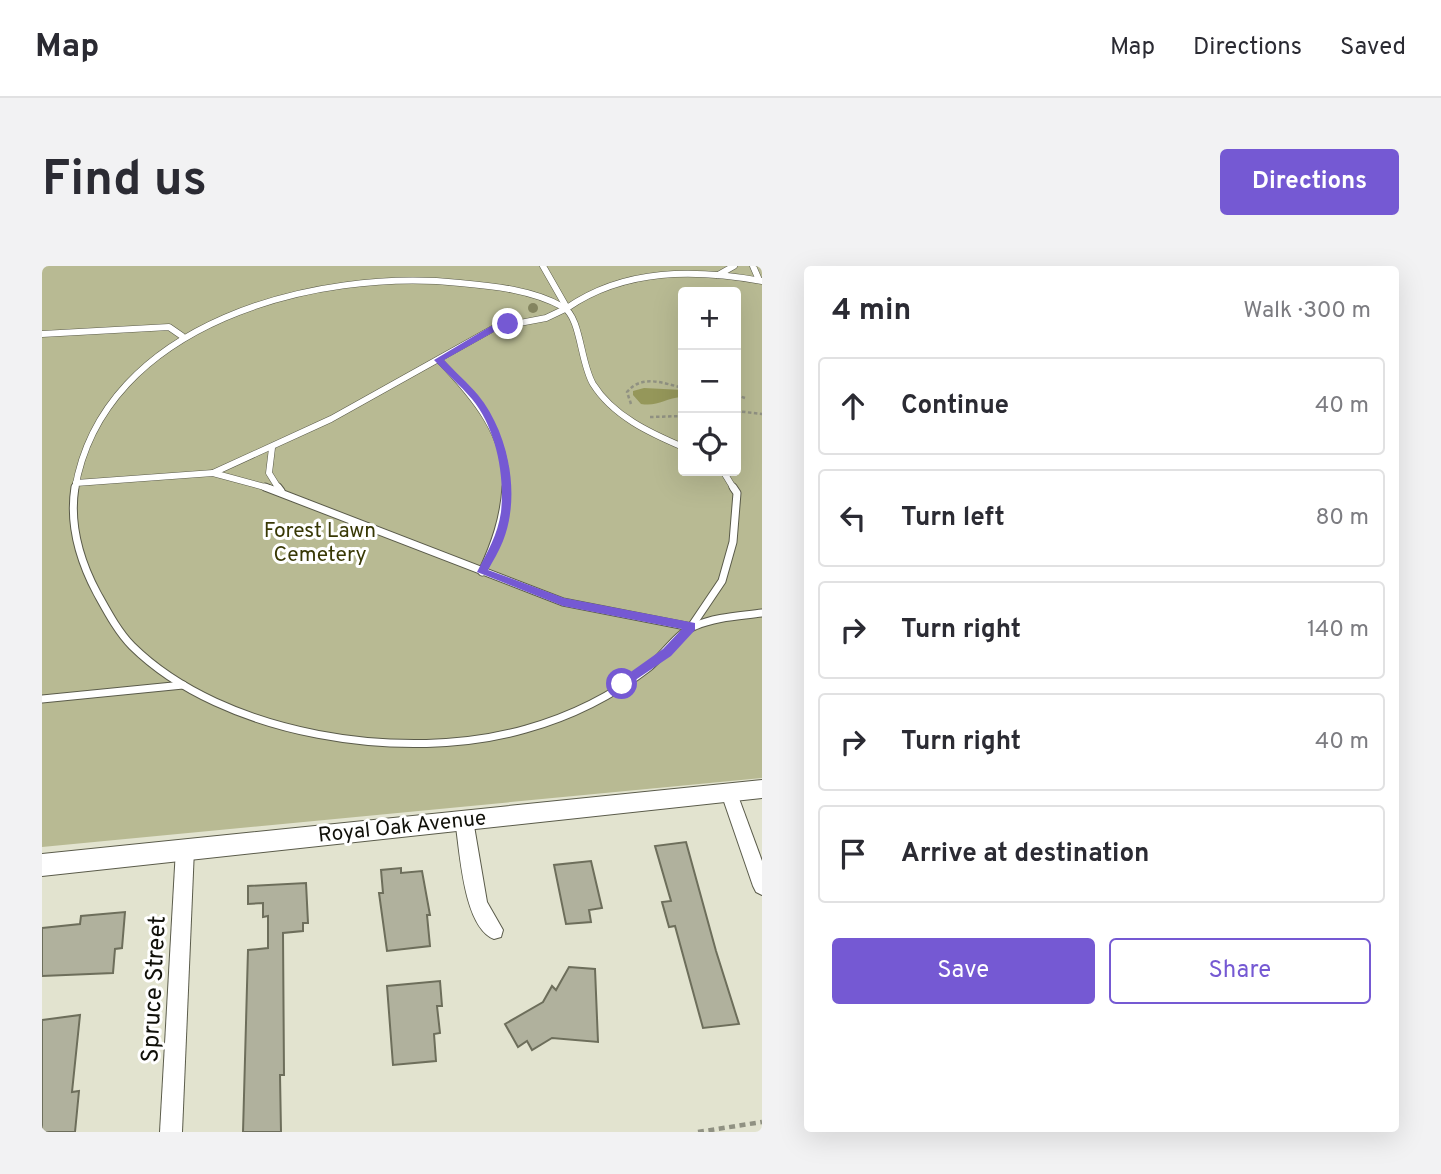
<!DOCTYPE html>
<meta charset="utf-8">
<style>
:root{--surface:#fff;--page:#f2f2f3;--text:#2b2b33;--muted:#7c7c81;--line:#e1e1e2;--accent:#7559d3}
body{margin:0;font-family:Overpass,sans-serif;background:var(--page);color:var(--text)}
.controls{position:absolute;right:21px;top:21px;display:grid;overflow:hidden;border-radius:7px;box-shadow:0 7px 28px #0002}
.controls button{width:63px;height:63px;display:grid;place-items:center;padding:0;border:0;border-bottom:2px solid var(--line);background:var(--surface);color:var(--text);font:35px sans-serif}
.stop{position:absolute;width:21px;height:21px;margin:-16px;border:5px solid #7559d3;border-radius:50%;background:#fff}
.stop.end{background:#7559d3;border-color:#fff;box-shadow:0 2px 7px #0008}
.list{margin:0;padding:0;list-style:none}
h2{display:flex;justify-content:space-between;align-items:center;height:91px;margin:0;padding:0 28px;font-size:30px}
h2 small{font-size:23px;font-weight:400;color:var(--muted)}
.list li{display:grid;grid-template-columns:46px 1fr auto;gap:21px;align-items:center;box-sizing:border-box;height:98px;margin:0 14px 14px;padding:0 14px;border:2px solid var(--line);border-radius:7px}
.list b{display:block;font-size:26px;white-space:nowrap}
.list em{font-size:23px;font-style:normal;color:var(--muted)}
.actions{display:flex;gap:14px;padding:21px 28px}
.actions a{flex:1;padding:16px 0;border:2px solid var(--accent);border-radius:7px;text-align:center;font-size:24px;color:var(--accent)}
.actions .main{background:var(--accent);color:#fff}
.icon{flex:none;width:38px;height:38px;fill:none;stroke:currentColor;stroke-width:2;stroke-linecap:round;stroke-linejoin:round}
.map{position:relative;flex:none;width:720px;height:866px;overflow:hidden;border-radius:7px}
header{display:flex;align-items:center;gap:42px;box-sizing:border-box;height:98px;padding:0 35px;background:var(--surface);border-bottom:2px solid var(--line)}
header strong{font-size:33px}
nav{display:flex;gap:38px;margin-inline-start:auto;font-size:24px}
.intro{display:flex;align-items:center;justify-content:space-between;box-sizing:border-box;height:168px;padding:0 42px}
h1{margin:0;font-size:49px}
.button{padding:18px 32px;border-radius:7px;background:var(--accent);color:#fff;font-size:24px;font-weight:700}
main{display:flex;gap:42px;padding:0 42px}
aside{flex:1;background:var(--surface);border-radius:7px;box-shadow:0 7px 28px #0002}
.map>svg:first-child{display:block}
</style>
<header>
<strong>Map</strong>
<nav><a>Map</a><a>Directions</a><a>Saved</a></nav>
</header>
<div class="intro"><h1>Find us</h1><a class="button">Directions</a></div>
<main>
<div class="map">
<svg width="720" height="866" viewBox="0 0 720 866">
<rect width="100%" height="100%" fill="#e2e3cf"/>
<!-- green -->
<path fill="#b8ba93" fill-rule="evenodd" d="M 0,0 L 720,0 L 720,512 L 0,581 ZM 641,26 L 694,26 L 694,205 L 641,205 Z"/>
<!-- water -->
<path fill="#95975a" d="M 602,122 L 641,124 L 641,131 C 622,132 616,141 599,138 L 591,129 L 591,125 Z"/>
<!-- building -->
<g fill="#b0b19d" stroke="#6d6e5b" stroke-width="2">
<polygon points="644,576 674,685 697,758 661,762 633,660 627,661 620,636 629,635 613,580"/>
<polygon points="549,595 560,642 547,644 549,656 524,658 512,599"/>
<polygon points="359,602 359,607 380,605 388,649 385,649 388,680 345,685 337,627 341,627 339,604"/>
<polygon points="264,617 266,657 261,657 261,665 241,667 242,809 238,809 239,866 201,866 206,684 226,682 226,650 221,651 221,637 206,638 206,620"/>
<polygon points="83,646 80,682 73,683 71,707 0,710 0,662 38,658 39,650"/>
<polygon points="527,701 553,703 556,776 510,772 490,784 485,775 476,781 463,758 501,736 510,720 514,724"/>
<polygon points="398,715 400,740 395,740 398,767 392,768 394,795 351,799 345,720"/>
<polygon points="38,749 30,826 37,825 33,866 0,866 0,754"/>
</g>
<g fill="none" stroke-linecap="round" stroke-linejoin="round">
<defs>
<g id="service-far1">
<polyline points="711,0 717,14"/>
<polyline points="676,9 692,0"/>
<path d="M 525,42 C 583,2 653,3 720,15"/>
<polyline points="0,68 127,61 140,70"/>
<path d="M 397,94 C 431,129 467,171 464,223"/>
<polyline points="230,182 227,207 237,223"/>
<polyline points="681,205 692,223"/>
<polyline points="171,207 289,153 452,62 504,52 525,42 501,0"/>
<polyline points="34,217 171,207 230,223"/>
<path d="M 33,223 C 61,56 276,2 418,17 C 452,20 491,24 521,41 C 539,51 538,96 551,118 C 571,150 608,167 641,181"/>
</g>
<g id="service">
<path d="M 33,221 C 27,258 38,295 55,327 C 65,345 76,366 90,380 C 181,470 364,498 484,463 C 527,451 570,430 606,402 C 621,390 635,367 653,360 C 673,351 698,350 720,347"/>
<polyline points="223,221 521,336 649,361 680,315 691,276 695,227 691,221"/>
<polyline points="236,221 239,225"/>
<path d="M 440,306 C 453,278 462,252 464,221"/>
<polyline points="0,433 141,419"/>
</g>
<g id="minor">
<polygon points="687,519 693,522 695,527 720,595 720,629 714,626 711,620 679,527 681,522"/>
<path d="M 422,546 L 428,548 L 431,554 L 445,636 L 461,664 L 459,671 L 452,673 C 421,661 418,584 413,554 L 416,548 Z"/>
<polygon points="143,575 149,577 152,583 140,866 118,866 134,583 137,577"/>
</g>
<polygon id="tertiary" points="720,514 720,532 0,610 0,588"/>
</defs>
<!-- service-far1 casing -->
<use href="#service-far1" stroke="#5a5b4a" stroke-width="7"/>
<!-- service casing -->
<use href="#service" stroke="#5a5b4a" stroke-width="9"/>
<!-- minor casing -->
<use href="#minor" stroke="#5a5b4a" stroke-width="2"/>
<!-- tertiary casing -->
<use href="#tertiary" stroke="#5a5b4a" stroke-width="2"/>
<!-- path-far1 -->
<g stroke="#909182" stroke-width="2.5" stroke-dasharray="3.5 2.5" stroke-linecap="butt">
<polyline points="694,129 703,132"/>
<path d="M 589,138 L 585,126 C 600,108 621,117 641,122"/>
<polyline points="694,145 720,148"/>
<polyline points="608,151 641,150"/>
</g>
<!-- path -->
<polyline stroke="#909182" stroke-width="4.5" stroke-dasharray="6 4.5" stroke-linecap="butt" points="656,866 720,856"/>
<!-- service-far1 -->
<use href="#service-far1" stroke="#fff" stroke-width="6"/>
<!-- service -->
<use href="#service" stroke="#fff" stroke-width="7"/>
<!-- minor -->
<use href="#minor" fill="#fff" fill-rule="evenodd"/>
<!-- tertiary -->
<use href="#tertiary" fill="#fff" fill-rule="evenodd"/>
</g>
<!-- trees -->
<circle fill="#848560" cx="491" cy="42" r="5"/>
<!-- route -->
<path fill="#7559d3" d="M 466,56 L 468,60 L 455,64 L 402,94 C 413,106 426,117 436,129 C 467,167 479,230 461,275 C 457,285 451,295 446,304 L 522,332 L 653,357 L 653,364 L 629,390 L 580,423 L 575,418 L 576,415 L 621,383 L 640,363 L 521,340 L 435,306 C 445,287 456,268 459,246 C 463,209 454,162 430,133 C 418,119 404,107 392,94 L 449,60 Z"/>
<g text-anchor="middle" stroke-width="6" stroke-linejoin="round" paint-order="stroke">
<!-- park labels -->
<g font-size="21" fill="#383805" stroke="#fff">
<text x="278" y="271">Forest Lawn<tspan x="278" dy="24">Cemetery</tspan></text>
</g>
<!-- street labels -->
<g font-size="21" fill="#101009" stroke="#fff">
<text transform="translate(360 560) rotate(-6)" y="7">Royal Oak Avenue</text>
</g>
<!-- near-street labels -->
<g font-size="24" fill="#101009" stroke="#fff">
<text transform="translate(111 723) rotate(-87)" y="8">Spruce Street</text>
</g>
</g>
</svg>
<div class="controls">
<button>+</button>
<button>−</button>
<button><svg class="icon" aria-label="locate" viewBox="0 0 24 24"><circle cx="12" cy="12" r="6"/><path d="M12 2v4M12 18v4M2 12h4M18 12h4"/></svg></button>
</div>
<div class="stop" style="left:580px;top:418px"></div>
<div class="stop end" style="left:466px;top:58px"></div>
</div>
<aside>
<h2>4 min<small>Walk · 300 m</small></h2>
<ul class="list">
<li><svg class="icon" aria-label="ahead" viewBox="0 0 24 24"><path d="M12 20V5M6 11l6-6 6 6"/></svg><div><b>Continue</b></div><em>40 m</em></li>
<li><svg class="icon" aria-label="left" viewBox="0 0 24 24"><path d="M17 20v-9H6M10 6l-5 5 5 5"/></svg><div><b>Turn left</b></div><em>80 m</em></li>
<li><svg class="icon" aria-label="right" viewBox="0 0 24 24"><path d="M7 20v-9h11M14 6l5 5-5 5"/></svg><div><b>Turn right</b></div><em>140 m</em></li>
<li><svg class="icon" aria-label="right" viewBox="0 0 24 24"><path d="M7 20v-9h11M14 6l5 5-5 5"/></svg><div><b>Turn right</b></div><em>40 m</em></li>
<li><svg class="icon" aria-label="arrive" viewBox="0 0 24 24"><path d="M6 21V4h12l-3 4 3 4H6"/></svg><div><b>Arrive at destination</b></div></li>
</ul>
<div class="actions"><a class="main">Save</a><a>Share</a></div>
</aside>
</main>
